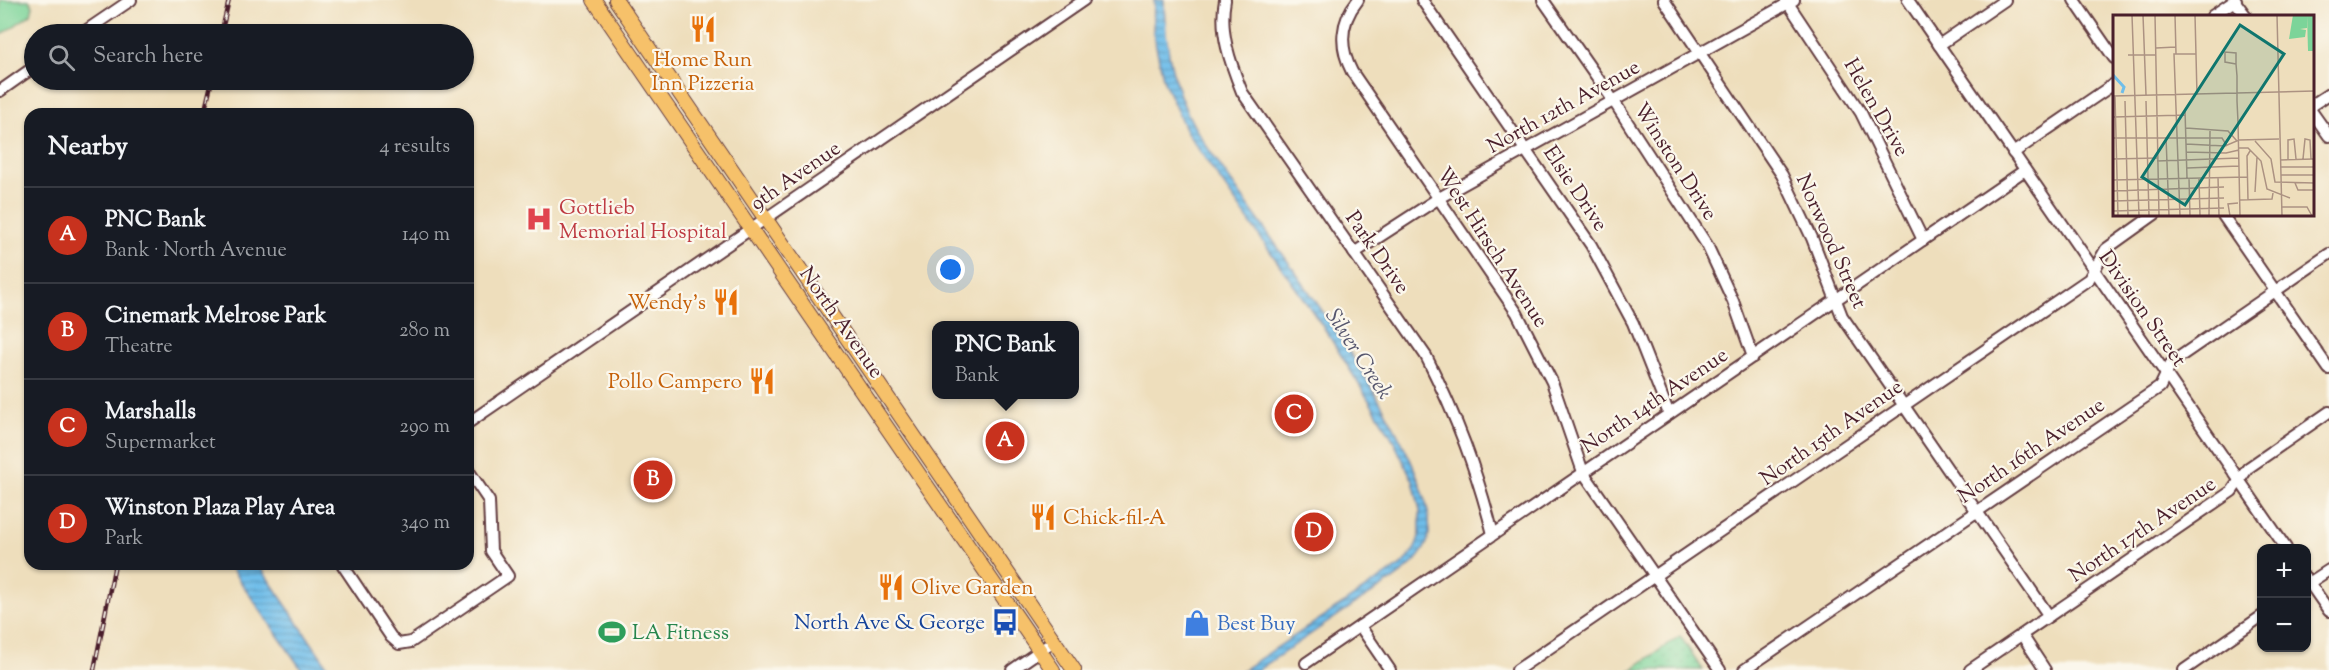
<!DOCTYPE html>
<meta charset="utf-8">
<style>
:root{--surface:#171b24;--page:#242831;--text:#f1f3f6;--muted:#9ea1a6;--line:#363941;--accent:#c8321e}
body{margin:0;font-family:"Sorts Mill Goudy",serif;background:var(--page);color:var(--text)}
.controls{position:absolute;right:18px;bottom:18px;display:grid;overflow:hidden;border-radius:12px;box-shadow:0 2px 4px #0004}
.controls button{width:54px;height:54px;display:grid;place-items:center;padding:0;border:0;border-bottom:2px solid var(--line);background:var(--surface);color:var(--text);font:30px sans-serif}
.you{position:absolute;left:951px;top:270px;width:21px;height:21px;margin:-15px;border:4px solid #fff;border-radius:50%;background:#1a73e8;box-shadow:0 0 0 9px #1a73e833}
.badge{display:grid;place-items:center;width:39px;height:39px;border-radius:50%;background:var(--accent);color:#fff;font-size:20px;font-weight:700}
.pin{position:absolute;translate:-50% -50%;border:3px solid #fff;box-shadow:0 2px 6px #0006}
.popup{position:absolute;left:932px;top:321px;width:147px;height:78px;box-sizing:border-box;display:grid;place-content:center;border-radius:12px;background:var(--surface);filter:drop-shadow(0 2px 4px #0005);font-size:20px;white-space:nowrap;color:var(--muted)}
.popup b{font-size:22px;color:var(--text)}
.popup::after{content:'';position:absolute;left:50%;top:100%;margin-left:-12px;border:12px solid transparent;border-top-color:var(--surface)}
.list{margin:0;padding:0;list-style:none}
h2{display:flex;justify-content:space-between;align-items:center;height:78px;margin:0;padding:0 24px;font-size:26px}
h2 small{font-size:20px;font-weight:400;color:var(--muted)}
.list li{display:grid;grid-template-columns:39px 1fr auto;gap:18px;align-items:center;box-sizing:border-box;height:96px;padding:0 24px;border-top:2px solid var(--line)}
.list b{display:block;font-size:22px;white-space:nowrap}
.list p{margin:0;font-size:20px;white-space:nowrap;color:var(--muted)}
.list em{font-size:20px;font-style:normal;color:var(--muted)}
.icon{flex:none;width:33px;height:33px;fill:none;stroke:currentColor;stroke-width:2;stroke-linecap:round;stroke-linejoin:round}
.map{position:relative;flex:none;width:2329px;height:670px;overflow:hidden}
.search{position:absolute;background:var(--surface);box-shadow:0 2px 4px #0004;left:24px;top:24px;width:450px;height:66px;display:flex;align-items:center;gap:15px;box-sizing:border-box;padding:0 21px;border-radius:33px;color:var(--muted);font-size:22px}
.panel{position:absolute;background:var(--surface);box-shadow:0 2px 4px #0004;left:24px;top:108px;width:450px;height:462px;border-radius:18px}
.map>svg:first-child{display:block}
</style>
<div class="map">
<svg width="2329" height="670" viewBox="0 0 2329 670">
<defs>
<pattern id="grass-dots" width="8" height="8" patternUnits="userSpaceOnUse" patternTransform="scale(1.5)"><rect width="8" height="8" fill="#7cd499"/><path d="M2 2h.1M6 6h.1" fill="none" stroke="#6db684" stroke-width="1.8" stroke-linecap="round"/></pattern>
<pattern id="water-rules" width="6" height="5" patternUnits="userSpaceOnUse" patternTransform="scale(1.5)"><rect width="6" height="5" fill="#6fbeea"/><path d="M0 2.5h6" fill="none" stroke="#5d9abe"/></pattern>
</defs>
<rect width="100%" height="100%" fill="#fbf7ec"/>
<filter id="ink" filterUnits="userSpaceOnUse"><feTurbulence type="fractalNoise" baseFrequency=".0167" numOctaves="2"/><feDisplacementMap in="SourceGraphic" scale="12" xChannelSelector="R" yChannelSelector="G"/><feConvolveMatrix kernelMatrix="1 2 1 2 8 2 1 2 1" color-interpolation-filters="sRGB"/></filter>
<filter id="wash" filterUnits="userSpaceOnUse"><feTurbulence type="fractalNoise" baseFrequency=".008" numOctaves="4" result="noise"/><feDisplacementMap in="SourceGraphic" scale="24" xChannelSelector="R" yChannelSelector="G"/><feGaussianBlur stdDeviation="1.35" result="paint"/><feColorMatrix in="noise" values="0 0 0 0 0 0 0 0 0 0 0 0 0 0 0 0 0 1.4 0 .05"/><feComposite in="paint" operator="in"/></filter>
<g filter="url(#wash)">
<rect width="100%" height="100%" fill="#eedebc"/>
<!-- grass -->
<polygon fill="url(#grass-dots)" stroke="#637a62" stroke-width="1.5" points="1680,636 1703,670 1631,670"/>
<!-- pitch -->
<polygon fill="#7cd499" stroke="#637a62" stroke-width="1.5" points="0,0 29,0 33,6 31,14 0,36"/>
<!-- water -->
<g fill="url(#water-rules)" stroke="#5c6e8a" stroke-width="1.5">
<path d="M 1154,0 L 1164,0 C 1165,45 1172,86 1194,126 C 1235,198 1464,476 1425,547 C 1411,573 1379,588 1355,604 C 1323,626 1290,648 1258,670 L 1243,670 L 1401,565 L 1414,551 L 1420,534 L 1420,510 L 1413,481 L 1391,436 L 1326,331 L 1187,133 L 1164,82 L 1153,33 Z"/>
<polygon points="228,564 258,564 330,670 302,670"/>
</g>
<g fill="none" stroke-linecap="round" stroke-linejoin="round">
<!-- stream -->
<polyline stroke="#6fbeea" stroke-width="2" points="1164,21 1167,51"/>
</g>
</g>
<g filter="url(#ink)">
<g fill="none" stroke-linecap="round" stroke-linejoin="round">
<defs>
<g id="minor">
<path d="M 1225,0 C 1219,32 1230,62 1242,92 L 1426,356 C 1457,418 1476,468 1493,534"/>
<path d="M 1358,0 C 1340,22 1339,47 1352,72 L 1517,313 L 1552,382 L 1583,472 L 1720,670"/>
<polyline points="1422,0 1591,245 1633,323 1669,414"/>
<polyline points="1543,0 1613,100 1707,245 1733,301 1753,357"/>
<polyline points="1664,0 1782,175 1812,238 1842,316 2049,616"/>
<polyline points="1786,0 1861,113 1923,240"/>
<polyline points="1908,0 2286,548"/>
<polyline points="2074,0 2114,58"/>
<polyline points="2234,0 2246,16"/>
<polyline points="2212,16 2236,0"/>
<polyline points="81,34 131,0"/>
<polyline points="1939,45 2005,0"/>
<polyline points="0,91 34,67"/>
<polyline points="2312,105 2329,94"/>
<polyline points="2312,112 2329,136"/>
<polyline points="2013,153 2114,84"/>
<polyline points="2222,214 2329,369"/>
<polyline points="1354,253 1439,198 1794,0"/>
<polyline points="468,423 1084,0"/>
<polyline points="342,564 391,637 399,644 411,642 508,576 491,551 489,501 468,470"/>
<polyline points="2306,578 2329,611"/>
<polyline points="2306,585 2329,570"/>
<polyline points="1360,626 1390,670"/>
<polyline points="2022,635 2045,670"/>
<polyline points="1306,663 2025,170"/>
<polyline points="1012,670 1054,641"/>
<polyline points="1517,670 2089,279 2106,249 2155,214"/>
<polyline points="1744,670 2160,387 2172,362 2329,254"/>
<polyline points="1970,670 2232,491 2248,468 2329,412"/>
<polyline points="2184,670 2262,616"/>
</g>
<g id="major">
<polyline points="594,0 1053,670"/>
<polyline points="616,0 1074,670"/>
</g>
</defs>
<!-- minor casing -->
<use href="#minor" stroke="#633c41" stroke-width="14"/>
<!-- major casing -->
<use href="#major" stroke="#633c41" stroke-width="16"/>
<!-- minor -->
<use href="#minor" stroke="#fff" stroke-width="10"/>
<!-- major -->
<use href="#major" stroke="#f6c16b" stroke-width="14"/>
<defs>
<g id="rail">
<polyline points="221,34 229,0"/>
<polyline points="204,114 212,80"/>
<polyline points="94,670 115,564"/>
</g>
</defs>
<!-- rail casing -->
<use href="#rail" stroke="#4a1f2b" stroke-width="4.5"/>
<!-- rail -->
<use href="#rail" stroke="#fbf7ec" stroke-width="2" stroke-dasharray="7" stroke-linecap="butt"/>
</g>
</g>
<!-- icons -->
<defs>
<symbol id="restaurant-bare" viewBox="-9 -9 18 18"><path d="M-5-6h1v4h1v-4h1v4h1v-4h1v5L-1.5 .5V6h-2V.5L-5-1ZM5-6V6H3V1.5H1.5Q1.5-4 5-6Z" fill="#e8710a" stroke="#fbf7ec" stroke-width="2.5" paint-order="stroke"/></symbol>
<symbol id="hospital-bare" viewBox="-9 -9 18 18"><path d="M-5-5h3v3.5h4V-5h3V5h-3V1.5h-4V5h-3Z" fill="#e0444e" stroke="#fbf7ec" stroke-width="2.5" paint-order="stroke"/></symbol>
<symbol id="bus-bare" viewBox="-9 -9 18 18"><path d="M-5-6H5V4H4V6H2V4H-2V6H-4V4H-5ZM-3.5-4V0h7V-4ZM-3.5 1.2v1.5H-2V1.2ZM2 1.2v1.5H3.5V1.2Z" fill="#1a4fb4" stroke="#fbf7ec" stroke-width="2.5" paint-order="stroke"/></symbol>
<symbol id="shop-bare" viewBox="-9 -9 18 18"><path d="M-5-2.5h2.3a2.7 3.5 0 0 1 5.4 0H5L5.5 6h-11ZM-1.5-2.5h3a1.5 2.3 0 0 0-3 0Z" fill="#3f7fe0" stroke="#fbf7ec" stroke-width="2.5" paint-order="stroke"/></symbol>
<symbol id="stadium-bare" viewBox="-9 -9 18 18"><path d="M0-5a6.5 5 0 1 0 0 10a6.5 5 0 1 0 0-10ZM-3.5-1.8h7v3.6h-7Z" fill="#2e9e5b" stroke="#fbf7ec" stroke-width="2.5" paint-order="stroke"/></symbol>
</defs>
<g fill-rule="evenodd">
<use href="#restaurant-bare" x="684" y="10" width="38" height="38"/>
<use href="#hospital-bare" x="520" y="200" width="38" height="38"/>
<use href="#restaurant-bare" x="707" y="283" width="38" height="38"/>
<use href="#restaurant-bare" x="743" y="362" width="38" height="38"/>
<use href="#restaurant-bare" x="1024" y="498" width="38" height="38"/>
<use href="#restaurant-bare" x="872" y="568" width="38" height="38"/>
<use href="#bus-bare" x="986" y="603" width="38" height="38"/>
<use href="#shop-bare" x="1178" y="604" width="38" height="38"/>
<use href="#stadium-bare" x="593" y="613" width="38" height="38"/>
</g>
<g text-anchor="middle" stroke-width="4.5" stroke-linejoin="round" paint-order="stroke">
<!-- food labels -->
<g font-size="21" fill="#c56008" stroke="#fbf7ec" text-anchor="end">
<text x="703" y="66" text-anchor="middle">Home Run<tspan x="703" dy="24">Inn Pizzeria</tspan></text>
<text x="706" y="309">Wendy's</text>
<text x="742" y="388">Pollo Campero</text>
<text x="1063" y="524" text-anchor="start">Chick-fil-A</text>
<text x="911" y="594" text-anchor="start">Olive Garden</text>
</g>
<!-- street labels -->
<g font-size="21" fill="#4a1f2b" stroke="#fbf7ec">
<text transform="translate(1563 106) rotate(-29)" y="7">North 12th Avenue</text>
<text transform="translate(1877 107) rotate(60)" y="7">Helen Drive</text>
<text transform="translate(1676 161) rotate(57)" y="7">Winston Drive</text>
<text transform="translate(795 175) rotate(-35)" y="7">9th Avenue</text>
<text transform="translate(1576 188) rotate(56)" y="7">Elsie Drive</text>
<text transform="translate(1832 241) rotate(66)" y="7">Norwood Street</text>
<text transform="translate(1493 247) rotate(57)" y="7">West Hirsch Avenue</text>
<text transform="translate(1378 252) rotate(55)" y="7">Park Drive</text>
<text transform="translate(2143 308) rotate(55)" y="7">Division Street</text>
<text transform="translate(842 322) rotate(55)" y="7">North Avenue</text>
<text transform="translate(1654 400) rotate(-34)" y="7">North 14th Avenue</text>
<text transform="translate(1831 432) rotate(-35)" y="7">North 15th Avenue</text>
<text transform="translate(2031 450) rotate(-34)" y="7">North 16th Avenue</text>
<text transform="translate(2142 529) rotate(-34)" y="7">North 17th Avenue</text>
</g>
<!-- health labels -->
<g font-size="21" fill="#be3a42" stroke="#fbf7ec" text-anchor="start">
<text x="559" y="214">Gottlieb<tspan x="559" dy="24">Memorial Hospital</tspan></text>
</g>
<!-- transit labels -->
<g font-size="21" fill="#164399" stroke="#fbf7ec" text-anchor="end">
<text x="985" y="629">North Ave &amp; George</text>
</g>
<!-- shop labels -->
<g font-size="21" fill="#366cbe" stroke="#fbf7ec" text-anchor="start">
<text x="1217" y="630">Best Buy</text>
</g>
<!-- leisure labels -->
<g font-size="21" fill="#27864d" stroke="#fbf7ec" text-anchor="start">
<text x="632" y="639">LA Fitness</text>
</g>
<!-- water labels -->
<g font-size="22" font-style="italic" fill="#57576e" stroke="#fbf7ec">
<text transform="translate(1360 353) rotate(57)" y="8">Silver Creek</text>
</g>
</g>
<!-- overview -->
<g transform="translate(2113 15)">
<rect width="201" height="201" fill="#eedebc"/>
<path d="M 194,0 L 201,0 L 201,36 L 195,36 Z" fill="#7cd499"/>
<path d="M 180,0 L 194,0 L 194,13 L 187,14 L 193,15 L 192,22 L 176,24 Z" fill="#7cd499"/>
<path fill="none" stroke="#6fbeea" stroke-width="3" d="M 0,60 L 11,72 L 9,78"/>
<path fill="none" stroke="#ac9282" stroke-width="1.5" d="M 19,0 L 26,201M 30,0 L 33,80M 42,0 L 46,201M 62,0 L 63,39M 82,0 L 84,80M 164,0 L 169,201M 43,33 L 63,32M 15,40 L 43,40M 123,49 L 112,47 L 112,37 L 123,38 L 123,49 L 124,61 L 124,86 L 125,107 L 127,201M 0,81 L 201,76M 2,81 L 5,201M 12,86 L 15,201M 33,86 L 36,201M 72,95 L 74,163M 1,102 L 72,100M 73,113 L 115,116 L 124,126M 53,122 L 56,201M 0,123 L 109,123 L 114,131M 142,126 L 158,144 L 162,167 L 201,168M 73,129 L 112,131 L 126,125 L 166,124M 126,133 L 135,133 L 148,146 L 154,174 L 177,183M 73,137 L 113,138 L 126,135M 0,144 L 44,143M 175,144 L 175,125 L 181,124 L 183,144M 190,144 L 192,124 L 197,125 L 198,144M 167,145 L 201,144M 44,146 L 126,143M 167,152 L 201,152M 74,153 L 126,151M 168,160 L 201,160M 105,162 L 106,201M 76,163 L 77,201M 86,163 L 87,201M 0,165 L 134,162M 182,168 L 185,175 L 201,175M 0,176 L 111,172M 142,177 L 144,142M 127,185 L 159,184 L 160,178M 135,185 L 134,141 L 137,136M 0,186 L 111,183M 168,192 L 194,192 L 199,201M 0,196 L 111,193M 67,201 L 61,39 L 83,39M 96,201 L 97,116M 117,201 L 115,189 L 125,188"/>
<path fill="#0f766e" fill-opacity="0.15" stroke="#0f766e" stroke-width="3" d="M 127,10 L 171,39 L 72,190 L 29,162 Z"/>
<rect width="201" height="201" fill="none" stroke="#4a1f2b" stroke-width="3"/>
</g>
</svg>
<div class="controls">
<button>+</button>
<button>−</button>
</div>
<div class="you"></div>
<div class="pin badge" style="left:1005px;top:441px">A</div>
<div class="popup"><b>PNC Bank</b>Bank</div>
<div class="pin badge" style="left:653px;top:480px">B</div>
<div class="pin badge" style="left:1294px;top:414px">C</div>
<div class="pin badge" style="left:1314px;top:532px">D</div>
<div class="search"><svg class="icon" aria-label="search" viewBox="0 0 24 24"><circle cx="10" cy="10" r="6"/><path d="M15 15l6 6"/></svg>Search here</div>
<section class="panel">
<h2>Nearby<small>4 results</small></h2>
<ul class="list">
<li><span class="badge">A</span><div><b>PNC Bank</b><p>Bank · North Avenue</p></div><em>140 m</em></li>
<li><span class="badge">B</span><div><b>Cinemark Melrose Park</b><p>Theatre</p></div><em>280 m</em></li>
<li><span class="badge">C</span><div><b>Marshalls</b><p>Supermarket</p></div><em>290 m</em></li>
<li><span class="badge">D</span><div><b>Winston Plaza Play Area</b><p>Park</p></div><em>340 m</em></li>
</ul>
</section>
</div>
